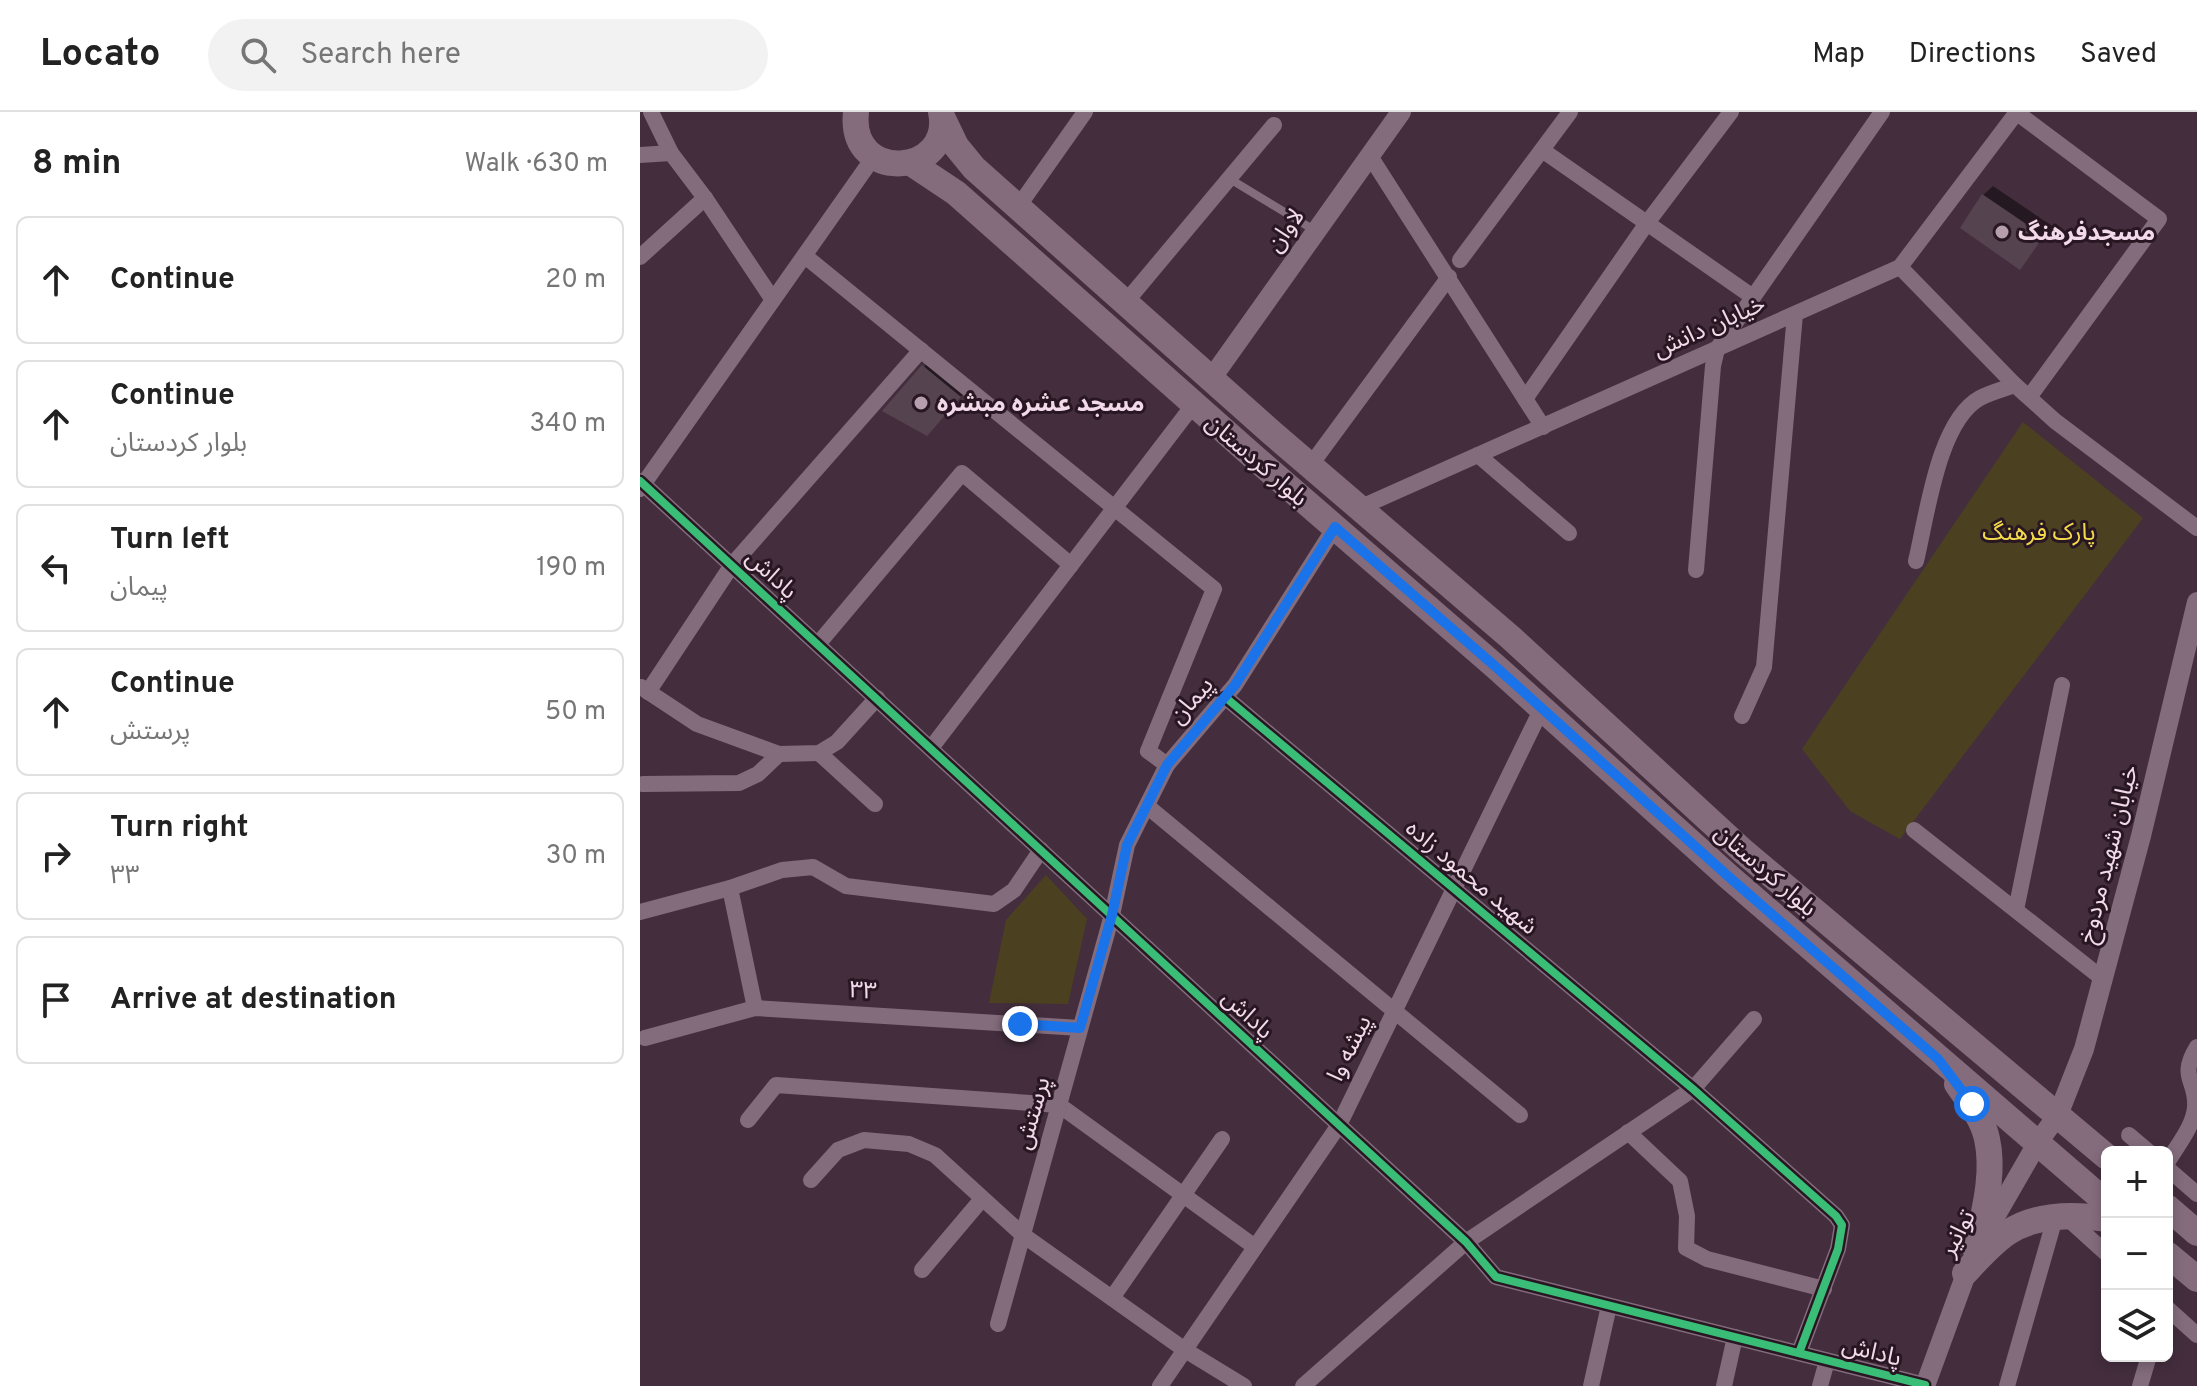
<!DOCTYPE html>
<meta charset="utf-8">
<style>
:root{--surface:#fff;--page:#f2f2f2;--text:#222;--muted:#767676;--line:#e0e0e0}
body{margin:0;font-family:Overpass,"Noto Sans Arabic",sans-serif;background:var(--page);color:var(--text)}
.controls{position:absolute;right:24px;bottom:24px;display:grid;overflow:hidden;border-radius:12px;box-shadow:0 4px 12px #0003}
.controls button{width:72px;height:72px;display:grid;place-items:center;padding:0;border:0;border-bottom:2px solid var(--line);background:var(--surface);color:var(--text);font:40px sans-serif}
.stop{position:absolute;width:24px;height:24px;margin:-18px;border:6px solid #1a73e8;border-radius:50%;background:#fff}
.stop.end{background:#1a73e8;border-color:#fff;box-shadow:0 2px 8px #0008}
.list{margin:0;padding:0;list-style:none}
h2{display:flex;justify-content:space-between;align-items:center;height:104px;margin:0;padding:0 32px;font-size:34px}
h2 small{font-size:26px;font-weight:400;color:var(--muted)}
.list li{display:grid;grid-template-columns:52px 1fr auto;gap:24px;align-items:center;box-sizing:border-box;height:128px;margin:0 16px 16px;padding:0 16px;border:2px solid var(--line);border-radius:12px}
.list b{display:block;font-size:30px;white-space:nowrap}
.list p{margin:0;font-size:26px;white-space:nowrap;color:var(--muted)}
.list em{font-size:26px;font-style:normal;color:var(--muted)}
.icon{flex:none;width:44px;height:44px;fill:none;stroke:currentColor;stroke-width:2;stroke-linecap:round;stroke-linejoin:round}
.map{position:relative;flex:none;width:1557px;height:1274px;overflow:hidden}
header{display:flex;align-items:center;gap:48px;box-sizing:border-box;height:112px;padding:0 40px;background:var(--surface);border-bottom:2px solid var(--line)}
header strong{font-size:38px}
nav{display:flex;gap:44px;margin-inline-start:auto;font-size:28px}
.search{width:560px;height:72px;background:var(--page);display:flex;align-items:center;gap:20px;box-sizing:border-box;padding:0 28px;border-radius:44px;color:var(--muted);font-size:30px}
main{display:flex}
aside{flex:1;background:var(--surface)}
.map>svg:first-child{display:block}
</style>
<header>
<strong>Locato</strong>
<div class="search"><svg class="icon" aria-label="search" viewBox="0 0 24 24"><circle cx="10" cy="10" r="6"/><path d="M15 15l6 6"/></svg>Search here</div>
<nav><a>Map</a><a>Directions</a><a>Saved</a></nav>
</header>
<main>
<aside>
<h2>8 min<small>Walk · 630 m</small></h2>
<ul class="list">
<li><svg class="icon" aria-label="ahead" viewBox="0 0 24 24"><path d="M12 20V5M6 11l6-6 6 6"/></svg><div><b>Continue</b></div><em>20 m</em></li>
<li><svg class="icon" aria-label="ahead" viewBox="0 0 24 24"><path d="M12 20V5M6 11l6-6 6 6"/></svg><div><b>Continue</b><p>بلوار کردستان</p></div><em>340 m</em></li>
<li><svg class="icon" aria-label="left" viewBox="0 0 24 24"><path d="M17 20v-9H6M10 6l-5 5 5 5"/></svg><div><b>Turn left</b><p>پیمان</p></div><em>190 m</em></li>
<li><svg class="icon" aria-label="ahead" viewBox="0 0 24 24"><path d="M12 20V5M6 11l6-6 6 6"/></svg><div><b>Continue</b><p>پرستش</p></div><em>50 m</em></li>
<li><svg class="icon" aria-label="right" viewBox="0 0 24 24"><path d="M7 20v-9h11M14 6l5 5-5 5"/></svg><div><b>Turn right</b><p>۳۳</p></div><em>30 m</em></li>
<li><svg class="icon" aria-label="arrive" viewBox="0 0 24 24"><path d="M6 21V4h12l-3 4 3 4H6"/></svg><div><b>Arrive at destination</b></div></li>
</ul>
</aside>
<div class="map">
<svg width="1557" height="1274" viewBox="0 0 1557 1274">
<rect width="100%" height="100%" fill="#442e3e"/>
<!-- green -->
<g fill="#4b4120">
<polygon points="1383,310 1503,406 1260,727 1210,699 1162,637"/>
<polygon points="406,763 447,807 428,892 349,891 366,808"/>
</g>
<!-- shadow -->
<g fill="#0007">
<polygon points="1353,74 1412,114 1380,156 1343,83"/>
<polygon points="296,242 332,271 300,309 284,255"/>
</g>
<!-- building -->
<g fill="#564350">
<polygon points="1342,82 1404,124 1380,158 1320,116"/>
<polygon points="282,253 321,285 287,324 242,299"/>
</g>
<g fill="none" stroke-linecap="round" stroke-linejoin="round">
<!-- service -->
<polyline stroke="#836c7c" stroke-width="8" points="590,67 674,118"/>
<!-- minor -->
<g stroke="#836c7c" stroke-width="16">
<polyline points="11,0 31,41 65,86 133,188"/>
<polyline points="1376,0 1519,107 1390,284"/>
<polyline points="902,38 1113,185"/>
<polyline points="0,43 31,41"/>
<polyline points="730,44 903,315"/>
<polyline points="378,95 445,0"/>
<polyline points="165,144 574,477 508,639 527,653"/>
<polyline points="0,145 65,86"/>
<polyline points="820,148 930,0"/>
<polyline points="1260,155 1375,273 1415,309 1557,416"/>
<polyline points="485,191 634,13"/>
<polyline points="885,287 1007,111 1091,0"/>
<polyline points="838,343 929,421"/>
<polyline points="670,354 809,165"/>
<polyline points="0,369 826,1130 856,1165 1285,1273"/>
<polyline points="0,377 233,46"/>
<polyline points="719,396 1260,155 1377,0"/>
<path d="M 1276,449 C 1287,404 1298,309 1340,286 C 1351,280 1364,277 1375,273"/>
<polyline points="1056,458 1073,254 1077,237 1242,0"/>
<polyline points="178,532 322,361 431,453"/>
<polyline points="1,575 57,612 139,642 179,641 197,630 237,586"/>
<polyline points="8,580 92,453 281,238"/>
<polyline points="585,585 1053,977 1196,1104 1202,1113 1198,1137 1159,1241"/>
<polyline points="1102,604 1124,555 1155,202"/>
<polyline points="291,636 554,292"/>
<polyline points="179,641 235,692"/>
<polyline points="3,672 99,671 118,662 139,642"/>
<polyline points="507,694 880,1003"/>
<polyline points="1274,718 1463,867"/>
<polyline points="90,776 115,896"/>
<polyline points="1376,798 1422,573"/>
<polyline points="0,800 90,776 142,758 173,755 206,774 354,792 374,778 401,738"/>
<polyline points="5,926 115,896 440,916"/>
<polyline points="108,1008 136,973 419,993 615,1135"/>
<polyline points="988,1020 1040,1069 1047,1104 1046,1136 1067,1147 1184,1177"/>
<polyline points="1489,1023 1509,1040"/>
<path d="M 1527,1051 C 1536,1035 1554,1014 1555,995 C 1557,968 1538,966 1557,935"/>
<polyline points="1527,1056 1557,1082"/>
<polyline points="171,1068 198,1038 224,1028 269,1032 295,1043 383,1123 545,1238 604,1274"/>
<polyline points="1425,1104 1467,1142"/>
<polyline points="282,1158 342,1087"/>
<polyline points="472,1186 582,1027"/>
<polyline points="1527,1196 1557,1223"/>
<polyline points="358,1212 472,803 487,733 527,653 595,573 695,415"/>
<polyline points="520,1274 699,1013 902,596"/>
<polyline points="663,1274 826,1130 1053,977 1114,907"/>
<polyline points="951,1274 969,1194"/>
<polyline points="1084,1274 1095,1225"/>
<polyline points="1180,1274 1187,1249"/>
<polyline points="1367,1274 1415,1106"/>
<polyline points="1500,1274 1509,1244"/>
</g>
<!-- tertiary -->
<g stroke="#836c7c" stroke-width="20">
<polyline points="571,267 761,0"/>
<polyline points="1345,1122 1398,1030 1418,1003 1444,937 1501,724 1557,490"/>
<polyline points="1285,1274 1330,1151"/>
</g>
<!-- primary -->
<g stroke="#846c7d" stroke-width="26">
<path d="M 216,0 C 208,73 314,64 301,0"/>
<polyline points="303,7 316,34 334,56 632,321 870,525 1104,740 1467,1045"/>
<polyline points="271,51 316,81 615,346 856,555 1089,765 1467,1091"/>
<path d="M 1317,972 C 1328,988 1343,1007 1347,1027 C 1355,1063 1343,1103 1336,1139"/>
<polyline points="1527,1095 1557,1121"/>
<polyline points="1527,1142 1557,1167"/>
<path d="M 1325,1161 C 1338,1147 1351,1132 1367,1121 C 1395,1102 1435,1102 1467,1107"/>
</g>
<defs>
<g id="cycleway">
<polyline points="0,369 826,1130 856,1165 1285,1273"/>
<polyline points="585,585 1053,977 1196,1104 1202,1113 1198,1137 1159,1241"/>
</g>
</defs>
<!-- cycleway casing -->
<use href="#cycleway" stroke="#281723" stroke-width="13"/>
<!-- cycleway -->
<use href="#cycleway" stroke="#3abd76" stroke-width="8"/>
</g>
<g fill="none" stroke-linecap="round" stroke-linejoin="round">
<!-- route -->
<polyline stroke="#1a73e8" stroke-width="10" points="380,912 440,916 472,803 487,733 527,653 595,573 695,415 856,555 1089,765 1298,947 1332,992"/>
</g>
<!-- markers -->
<g fill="#b69eae" stroke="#281723" stroke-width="3">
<circle cx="1362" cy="120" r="8"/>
<circle cx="281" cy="291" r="8"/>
</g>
<g text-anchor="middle" stroke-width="6" stroke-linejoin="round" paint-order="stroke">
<!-- street labels -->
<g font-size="24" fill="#f3daea" stroke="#281723">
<text transform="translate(645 118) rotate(-55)" y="8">لاوان</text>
<text transform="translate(1069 214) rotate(-24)" y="8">خیابان دانش</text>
<text transform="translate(617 348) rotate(41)" y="8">بلوار کردستان</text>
<text transform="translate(132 462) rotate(43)" y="8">پاداش</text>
<text transform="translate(551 588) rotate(-49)" y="8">پیمان</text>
<text transform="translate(1468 742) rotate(-76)" y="8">خیابان شهید مردوخ</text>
<text transform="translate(1126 758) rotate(41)" y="8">بلوار کردستان</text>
<text transform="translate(832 765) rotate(40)" y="8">شهید محمود زاده</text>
<text transform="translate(223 878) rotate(4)" y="8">۳۳</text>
<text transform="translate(608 902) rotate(43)" y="8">پاداش</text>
<text transform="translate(709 936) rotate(-64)" y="8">پیشه وا</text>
<text transform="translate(392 1001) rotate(-74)" y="8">پرستش</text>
<text transform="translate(1317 1121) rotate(-62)" y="8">توانیر</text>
<text transform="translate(1232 1239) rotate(14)" y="8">پاداش</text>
</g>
<!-- poi labels -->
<g font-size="24" font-weight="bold" fill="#f3daea" stroke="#281723" text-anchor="start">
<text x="1378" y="128">مسجدفرهنگ</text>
<text x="297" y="299">مسجد عشره مبشره</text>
</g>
<!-- park labels -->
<g font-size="24" fill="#f3da4a" stroke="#281723">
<text x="1399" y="428">پارک فرهنگ</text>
</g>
</g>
</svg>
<div class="controls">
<button>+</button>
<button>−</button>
<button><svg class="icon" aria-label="layers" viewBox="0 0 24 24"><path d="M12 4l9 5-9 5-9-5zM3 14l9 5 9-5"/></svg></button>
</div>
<div class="stop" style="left:1332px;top:992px"></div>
<div class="stop end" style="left:380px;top:912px"></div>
</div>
</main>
